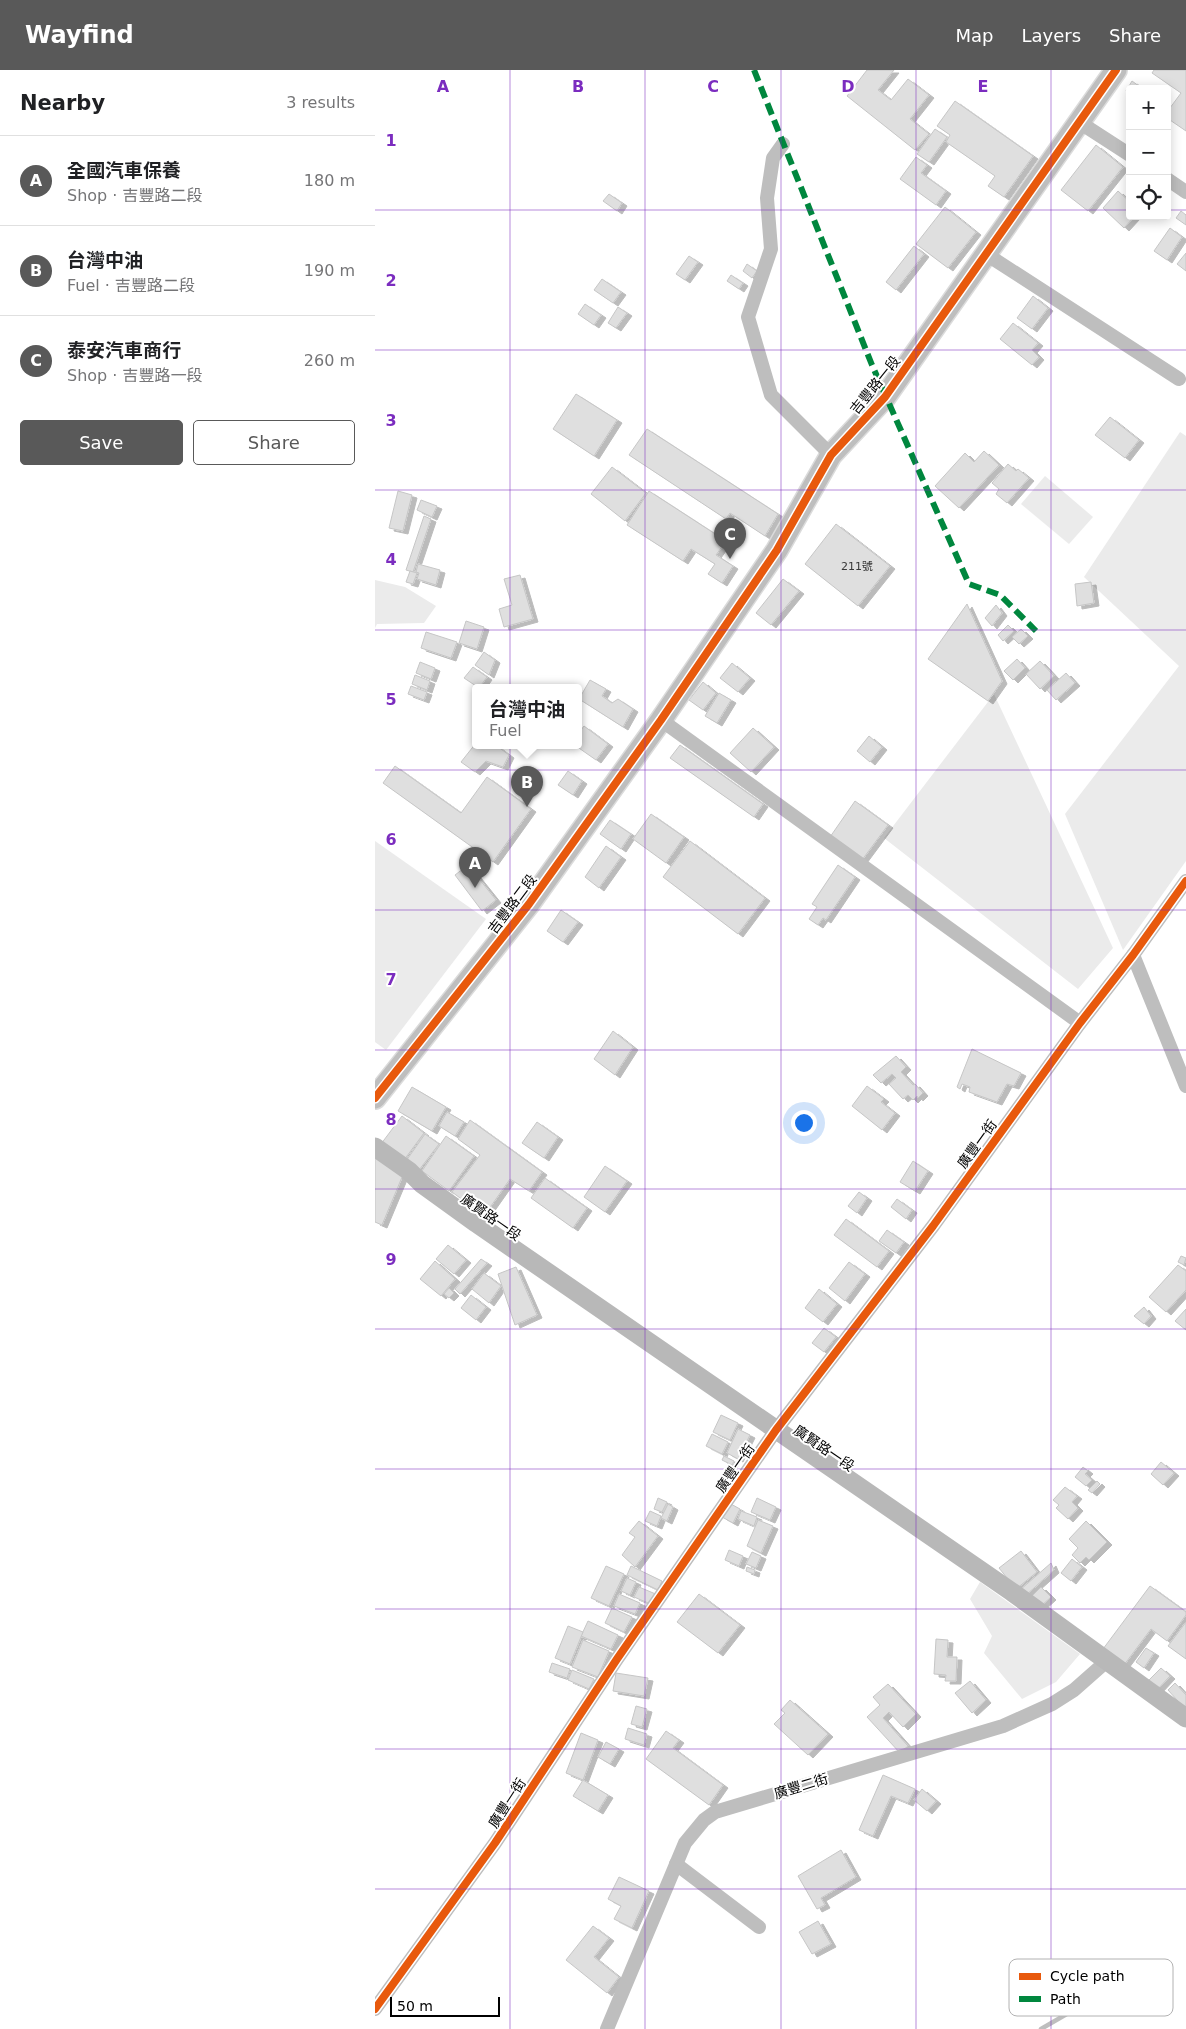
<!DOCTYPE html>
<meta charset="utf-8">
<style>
:root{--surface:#fff;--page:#f6f6f6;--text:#202124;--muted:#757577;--line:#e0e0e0;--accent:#595959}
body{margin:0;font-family:"DejaVu Sans","Noto Sans TC",sans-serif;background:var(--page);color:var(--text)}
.controls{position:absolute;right:15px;top:15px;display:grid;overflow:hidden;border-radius:5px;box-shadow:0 2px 12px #0003}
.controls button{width:45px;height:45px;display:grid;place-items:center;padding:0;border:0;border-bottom:1px solid var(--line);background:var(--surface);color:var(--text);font:25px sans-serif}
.scale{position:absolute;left:15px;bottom:12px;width:110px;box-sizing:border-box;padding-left:5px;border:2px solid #000;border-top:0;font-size:14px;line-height:18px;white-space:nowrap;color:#000;-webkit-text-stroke:4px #fff;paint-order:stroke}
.you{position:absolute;left:428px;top:1052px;width:18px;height:18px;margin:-12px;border:4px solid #fff;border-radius:50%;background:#1a73e8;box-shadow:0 0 0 8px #1a73e833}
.badge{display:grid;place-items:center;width:32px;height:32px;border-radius:50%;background:var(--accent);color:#fff;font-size:16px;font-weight:700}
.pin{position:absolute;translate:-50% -41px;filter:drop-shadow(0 1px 2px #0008)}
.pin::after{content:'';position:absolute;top:26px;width:18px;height:15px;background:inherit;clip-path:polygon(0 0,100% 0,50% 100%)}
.popup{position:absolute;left:97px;top:614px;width:110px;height:65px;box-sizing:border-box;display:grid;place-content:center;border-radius:5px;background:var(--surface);filter:drop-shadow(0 1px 4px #0005);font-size:16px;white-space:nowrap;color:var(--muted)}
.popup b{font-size:19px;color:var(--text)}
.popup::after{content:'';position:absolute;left:50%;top:100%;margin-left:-10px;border:10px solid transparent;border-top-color:var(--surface)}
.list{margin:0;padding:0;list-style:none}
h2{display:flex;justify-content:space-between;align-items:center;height:65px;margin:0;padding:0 20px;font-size:21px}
h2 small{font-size:16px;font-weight:400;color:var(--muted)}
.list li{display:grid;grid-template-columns:32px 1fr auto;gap:15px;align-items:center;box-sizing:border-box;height:90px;padding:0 20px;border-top:1px solid var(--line)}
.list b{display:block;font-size:19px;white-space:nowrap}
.list p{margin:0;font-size:16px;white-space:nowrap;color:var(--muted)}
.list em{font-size:16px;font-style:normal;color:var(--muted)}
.actions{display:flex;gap:10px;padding:15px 20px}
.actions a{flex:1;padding:11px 0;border:1px solid var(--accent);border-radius:5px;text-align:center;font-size:18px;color:var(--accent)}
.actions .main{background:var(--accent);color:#fff}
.icon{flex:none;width:28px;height:28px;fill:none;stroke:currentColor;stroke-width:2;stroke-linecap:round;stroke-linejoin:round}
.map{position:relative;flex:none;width:811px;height:1959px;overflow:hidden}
header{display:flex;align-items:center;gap:30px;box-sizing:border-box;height:70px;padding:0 25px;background:var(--accent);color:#fff}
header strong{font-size:24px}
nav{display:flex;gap:28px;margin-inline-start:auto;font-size:18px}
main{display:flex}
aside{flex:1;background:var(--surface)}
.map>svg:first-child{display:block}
</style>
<header>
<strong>Wayfind</strong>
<nav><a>Map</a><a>Layers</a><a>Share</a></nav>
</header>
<main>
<aside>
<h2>Nearby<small>3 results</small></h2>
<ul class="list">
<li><span class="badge">A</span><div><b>全國汽車保養</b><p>Shop · 吉豐路二段</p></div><em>180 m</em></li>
<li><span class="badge">B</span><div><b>台灣中油</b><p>Fuel · 吉豐路二段</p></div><em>190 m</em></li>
<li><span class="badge">C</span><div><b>泰安汽車商行</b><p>Shop · 吉豐路一段</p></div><em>260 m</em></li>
</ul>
<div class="actions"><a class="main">Save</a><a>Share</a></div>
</aside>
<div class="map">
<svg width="811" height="1959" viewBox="0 0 811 1959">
<defs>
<filter id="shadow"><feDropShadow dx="5" dy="3" stdDeviation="0" flood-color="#0004"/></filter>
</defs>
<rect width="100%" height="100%" fill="#fff"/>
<!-- green -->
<g fill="#ebebeb">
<polygon points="805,362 811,366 811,791 748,880 690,744 804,596 709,507"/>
<polygon points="670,406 718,447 694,474 646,434"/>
<polygon points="0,510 30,517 61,536 49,553 2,554 0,558"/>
<polygon points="619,624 738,878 703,919 509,768"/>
<polygon points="0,771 111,849 11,980 0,972"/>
<polygon points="605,1512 705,1584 681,1612 647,1629 609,1583 617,1566 595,1529"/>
</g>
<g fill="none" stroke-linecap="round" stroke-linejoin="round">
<!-- stream -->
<polyline stroke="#bebebe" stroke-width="4.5" points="666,1959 771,1898"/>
</g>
<!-- building -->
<g fill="#dfdfdf" stroke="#c6c6c6" filter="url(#shadow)">
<polygon points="492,0 519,0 503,20 516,30 533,9 554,25 535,49 554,64 540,80 472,26"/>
<polygon points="779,0 811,0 811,61 792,48 792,42 806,23 777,3"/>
<polygon points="757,11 768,19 755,19 755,24 751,21"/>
<polygon points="580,31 658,86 629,127 613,116 620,106 571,72 575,65 562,56"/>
<polygon points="560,59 572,67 554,92 542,84"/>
<polygon points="721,75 748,97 713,141 686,120"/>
<polygon points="541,87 552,95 546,103 571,121 561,135 525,109"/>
<polygon points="743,121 755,132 755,146 760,146 749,158 728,138"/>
<polygon points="234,124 247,133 242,141 228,131"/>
<polygon points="570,137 601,162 573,198 541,174"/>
<polygon points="806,141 811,145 811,155 801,148"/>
<polygon points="795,158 807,167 792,190 779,181"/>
<polygon points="539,176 549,184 521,220 511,212"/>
<polygon points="811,183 811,201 802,194"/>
<polygon points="314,186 323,192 310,210 301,204"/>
<polygon points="372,194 382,201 377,208 368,201"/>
<polygon points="356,205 368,213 364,219 352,211"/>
<polygon points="227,209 246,222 238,233 219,220"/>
<polygon points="658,226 673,238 657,259 642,248"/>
<polygon points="210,234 226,245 219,255 203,244"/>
<polygon points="243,237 252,243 241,258 233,253"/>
<polygon points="638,253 663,273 657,280 664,287 657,295 625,269"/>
<polygon points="201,324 242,350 219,386 178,359"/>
<polygon points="735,347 764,370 750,388 720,365"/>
<polygon points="272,359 403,444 390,466 355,443 351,449 254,385"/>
<polygon points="609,381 624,395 584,438 560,416 590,383 599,392"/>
<polygon points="633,394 641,401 643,399 654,408 632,433 621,424 624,419 617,413"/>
<polygon points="237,397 271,423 250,451 216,424"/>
<polygon points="23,421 37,425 28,461 14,458"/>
<polygon points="274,421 351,471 341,485 358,496 347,513 333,504 340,494 316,479 308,491 252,455"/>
<polygon points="46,430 62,436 57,447 42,440"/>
<polygon points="49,446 56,449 38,502 31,500"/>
<polygon points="461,454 515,496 483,536 430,494"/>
<polygon points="43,494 65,500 61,515 42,509 44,503 41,502"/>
<polygon points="35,501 42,503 38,514 31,512"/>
<polygon points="145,505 158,549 129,557 124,539 137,535 129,509"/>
<polygon points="408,509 424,521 396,555 381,543"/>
<polygon points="716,512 719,533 702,536 700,514"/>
<polygon points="592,534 627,611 613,631 553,589"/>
<polygon points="621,535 627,543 617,556 610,548"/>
<polygon points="91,551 109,557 102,579 84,573"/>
<polygon points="633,555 639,561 628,571 623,565"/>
<polygon points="646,559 653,566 644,574 637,567"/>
<polygon points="51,562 82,572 76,588 46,578"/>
<polygon points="109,582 120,590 114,605 100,595"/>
<polygon points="642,589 650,598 638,610 629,601"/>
<polygon points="665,591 679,606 665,619 651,604"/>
<polygon points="45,592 60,598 56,609 41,603"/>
<polygon points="357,593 375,608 363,622 345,608"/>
<polygon points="98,597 112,607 104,618 89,608"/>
<polygon points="691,603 700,613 681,630 672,620"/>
<polygon points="40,605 55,611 52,620 37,614"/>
<polygon points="215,610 231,619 227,626 237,633 243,629 258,639 248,657 204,629"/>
<polygon points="328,612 341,623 328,640 314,630"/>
<polygon points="36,616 52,622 49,630 33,624"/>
<polygon points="344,623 356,630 342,653 330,646"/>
<polygon points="209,656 233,674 221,690 201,676 203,676 203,664"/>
<polygon points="378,658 399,677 376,702 355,683"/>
<polygon points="494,666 507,677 495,692 482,681"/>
<polygon points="101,673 101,676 122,676 134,685 128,697 111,691 100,702 86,692"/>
<polygon points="305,675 388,734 379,747 295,688"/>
<polygon points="20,696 86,743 112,707 156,739 118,792 8,713"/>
<polygon points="193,701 207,711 198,725 183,715"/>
<polygon points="480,731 513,755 487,790 455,767"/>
<polygon points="276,744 309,767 291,793 258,769"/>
<polygon points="235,750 256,764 246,779 225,764"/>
<polygon points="315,771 390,828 363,864 288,807"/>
<polygon points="231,776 246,787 224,818 210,807"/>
<polygon points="93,795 121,830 107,841 80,805"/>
<polygon points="463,795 480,807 451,850 448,848 443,855 434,849 442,837 437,834"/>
<polygon points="186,840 203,852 188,872 172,861"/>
<polygon points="238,961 258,977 240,1005 219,989"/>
<polygon points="597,979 646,1003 639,1016 632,1014 622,1032 594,1022 595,1017 587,1014 585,1019 582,1017"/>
<polygon points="521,986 531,997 526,1002 538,1015 540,1014 548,1023 543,1028 542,1026 538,1030 533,1025 528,1029 514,1014 521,1008 517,1004 506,1013 498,1005"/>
<polygon points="492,1016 509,1029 506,1032 520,1043 507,1060 477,1036"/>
<polygon points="37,1017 71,1037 57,1061 23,1041"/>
<polygon points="72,1042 89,1052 80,1066 64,1056"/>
<polygon points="27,1046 49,1063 29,1090 6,1074"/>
<polygon points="95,1050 167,1102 154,1121 135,1109 109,1146 77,1122 105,1085 83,1069"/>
<polygon points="162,1052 183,1067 169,1088 147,1073"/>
<polygon points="50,1064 64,1074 44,1100 31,1091"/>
<polygon points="71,1066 99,1086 74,1121 47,1101"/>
<polygon points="0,1088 30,1100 7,1155 0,1152"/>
<polygon points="538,1091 553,1101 540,1121 525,1112"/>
<polygon points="230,1096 252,1111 230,1142 209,1127"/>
<polygon points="170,1108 212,1138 198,1158 156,1128"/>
<polygon points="484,1122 492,1128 482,1143 473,1136"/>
<polygon points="522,1129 537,1140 531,1149 516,1137"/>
<polygon points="471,1149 514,1181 502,1197 459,1165"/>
<polygon points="512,1160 529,1172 521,1183 504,1171"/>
<polygon points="73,1175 91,1190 79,1204 61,1189"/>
<polygon points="806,1186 811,1188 809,1195 803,1192"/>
<polygon points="106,1189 112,1193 85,1224 80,1219"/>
<polygon points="60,1191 80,1209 66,1226 45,1209"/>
<polygon points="474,1192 490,1204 470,1231 454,1218"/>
<polygon points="803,1195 811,1201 811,1220 791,1242 774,1227"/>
<polygon points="141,1197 162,1245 140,1255 123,1204"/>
<polygon points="109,1203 126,1216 114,1233 97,1219"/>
<polygon points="74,1218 79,1223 74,1228 69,1224"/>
<polygon points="444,1219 462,1234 448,1252 430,1238"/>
<polygon points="96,1225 111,1237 101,1250 86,1238"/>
<polygon points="769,1237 776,1246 769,1254 759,1246"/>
<polygon points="811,1239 811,1260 800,1251"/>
<polygon points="449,1258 461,1267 449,1282 437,1273"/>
<polygon points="346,1345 363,1353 355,1370 338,1362"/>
<polygon points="363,1359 375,1365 363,1389 352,1383"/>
<polygon points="337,1364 353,1372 347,1384 331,1376"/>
<polygon points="349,1386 359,1391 357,1395 347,1390"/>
<polygon points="786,1392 799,1403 788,1415 776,1404"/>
<polygon points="708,1397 713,1401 710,1404 717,1410 711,1416 700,1407"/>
<polygon points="722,1411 725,1414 717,1423 713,1420"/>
<polygon points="690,1417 702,1426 697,1432 703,1438 693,1449 681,1438 684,1435 678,1430"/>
<polygon points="283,1428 292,1432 287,1442 279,1439"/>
<polygon points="382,1428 401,1437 395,1450 376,1442"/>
<polygon points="354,1433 365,1439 358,1453 347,1447"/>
<polygon points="293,1434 298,1437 292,1451 286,1448"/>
<polygon points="275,1441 286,1446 282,1456 270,1451"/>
<polygon points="366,1441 382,1447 379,1456 363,1449"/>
<polygon points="383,1450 398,1456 386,1483 372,1476"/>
<polygon points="264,1451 283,1466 260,1497 247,1485 260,1467 254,1463"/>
<polygon points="711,1451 732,1472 714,1490 711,1487 705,1493 697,1485 703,1478 694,1469"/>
<polygon points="354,1480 368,1486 364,1496 350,1490"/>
<polygon points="646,1481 662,1502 641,1519 624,1498"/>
<polygon points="377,1482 386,1486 381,1498 371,1494"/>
<polygon points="697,1489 707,1497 696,1511 686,1503"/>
<polygon points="676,1493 679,1500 650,1526 645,1520"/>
<polygon points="231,1496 249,1504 234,1536 216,1528"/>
<polygon points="256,1496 287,1511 283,1520 252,1505"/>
<polygon points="372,1497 380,1500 379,1504 371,1501"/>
<polygon points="252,1508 261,1512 255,1525 246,1521"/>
<polygon points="775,1516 811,1542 811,1545 792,1571 776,1559 749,1595 728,1579"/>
<polygon points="264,1517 283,1525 278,1535 259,1527"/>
<polygon points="666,1517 676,1527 665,1537 656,1527"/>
<polygon points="244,1524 265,1533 260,1544 239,1536"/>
<polygon points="324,1524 365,1555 343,1583 302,1552"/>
<polygon points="237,1538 257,1547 249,1562 230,1553"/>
<polygon points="213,1551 243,1565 236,1579 206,1566"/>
<polygon points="811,1552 811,1589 793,1576"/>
<polygon points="193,1556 208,1562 195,1594 180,1588"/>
<polygon points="561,1569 573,1570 572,1587 582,1587 581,1611 570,1611 571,1605 559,1604"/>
<polygon points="208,1570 234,1581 223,1607 197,1597"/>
<polygon points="771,1578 779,1583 769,1598 761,1592"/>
<polygon points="177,1593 195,1599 192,1608 174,1602"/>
<polygon points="786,1598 795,1606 781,1621 772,1612"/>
<polygon points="197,1600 219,1609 214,1619 193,1610"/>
<polygon points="241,1603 273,1608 269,1626 238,1621"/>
<polygon points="595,1611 611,1630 597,1643 580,1623"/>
<polygon points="800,1613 811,1625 811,1640 793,1620"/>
<polygon points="513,1614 541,1644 528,1657 514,1642 508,1648 533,1676 525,1683 492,1647 505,1635 498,1627"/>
<polygon points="415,1630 453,1664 433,1685 399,1654 410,1643 406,1640"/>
<polygon points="261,1636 272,1639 267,1657 256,1654"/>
<polygon points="253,1658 272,1664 269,1675 250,1669"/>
<polygon points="291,1661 304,1670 298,1678 348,1715 334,1735 271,1689"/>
<polygon points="206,1663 223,1670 208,1710 191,1703"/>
<polygon points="231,1672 244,1679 235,1694 223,1687"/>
<polygon points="508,1705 540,1719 533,1733 516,1726 498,1766 484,1760"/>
<polygon points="208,1710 233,1725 223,1741 198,1726"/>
<polygon points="547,1719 561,1731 552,1741 539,1730"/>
<polygon points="466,1780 481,1807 446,1828 450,1835 442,1839 423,1806"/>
<polygon points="244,1807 274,1821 257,1858 239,1849 246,1836 233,1829"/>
<polygon points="443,1851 456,1874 437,1884 424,1862"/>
<polygon points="218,1856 234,1868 219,1887 244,1907 232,1923 191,1890"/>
</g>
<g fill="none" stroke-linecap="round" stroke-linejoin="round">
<defs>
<polyline id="primary" points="0,1028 154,834 286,650 402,480 456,385 510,327 741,0"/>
</defs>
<!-- primary casing -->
<use href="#primary" stroke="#dbdbdb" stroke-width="24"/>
<!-- street -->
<g stroke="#bebebe" stroke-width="14">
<polyline points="704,52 755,85"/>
<polyline points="408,74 398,88 392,128 396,179 373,247 396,325 456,385"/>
<polyline points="792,109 811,122"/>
<polyline points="611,184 804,309"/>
<polyline points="286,650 705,953"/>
<polyline points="758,885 811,1016"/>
<polyline points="301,1794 384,1857"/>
<polyline points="0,1939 120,1773 242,1589 401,1360 558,1156 705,953 758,885 811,811"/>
<polyline points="232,1959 310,1773 329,1750 340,1742 628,1656 677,1634 699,1620 733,1590"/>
</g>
<!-- secondary -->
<polyline stroke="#b8b8b8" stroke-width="19" points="0,1077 34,1101 47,1114 101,1153 637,1522 811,1648"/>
<!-- primary -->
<use href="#primary" stroke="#bebebe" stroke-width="21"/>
<!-- quiet -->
<polyline stroke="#00873e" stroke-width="6" stroke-dasharray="12 6" stroke-linecap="butt" points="379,0 497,295 594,514 625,525 661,561"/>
<defs>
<g id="cycleway">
<polyline points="0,1028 154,834 286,650 402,480 456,385 510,327 741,0"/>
<polyline points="0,1939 120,1773 242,1589 401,1360 558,1156 705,953 758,885 811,811"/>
</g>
</defs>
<!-- cycleway casing -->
<use href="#cycleway" stroke="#fff" stroke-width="11"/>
<!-- cycleway -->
<use href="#cycleway" stroke="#e8590c" stroke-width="8"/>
</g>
<!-- grid -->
<path fill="none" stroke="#7b2cbf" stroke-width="1" stroke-opacity="0.55" d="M 135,0 L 135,1959M 270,0 L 270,1959M 406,0 L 406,1959M 541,0 L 541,1959M 676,0 L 676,1959M 0,140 L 755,140M 792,140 L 811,140M 0,280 L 811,280M 0,420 L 811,420M 0,560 L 811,560M 0,700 L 811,700M 0,840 L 811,840M 0,980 L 811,980M 0,1119 L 811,1119M 0,1259 L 811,1259M 0,1399 L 811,1399M 0,1539 L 811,1539M 0,1679 L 811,1679M 0,1819 L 811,1819"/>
<g text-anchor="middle" stroke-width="4" stroke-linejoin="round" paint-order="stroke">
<!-- number labels -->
<g font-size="11" fill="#383838">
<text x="482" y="500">211號</text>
</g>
<!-- street labels -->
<g font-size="14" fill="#000" stroke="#fff">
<text transform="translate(500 315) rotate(-51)" y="5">吉豐路一段</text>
<text transform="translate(137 834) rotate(-53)" y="5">吉豐路二段</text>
<text transform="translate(602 1074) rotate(-54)" y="5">廣豐一街</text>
<text transform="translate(116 1147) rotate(35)" y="5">廣賢路一段</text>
<text transform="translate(449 1378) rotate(34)" y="5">廣賢路一段</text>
<text transform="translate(360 1398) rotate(-55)" y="5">廣豐一街</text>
<text transform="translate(426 1716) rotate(-17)" y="5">廣豐二街</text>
<text transform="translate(132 1733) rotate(-57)" y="5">廣豐一街</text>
</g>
</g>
<!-- legend -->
<rect x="634" y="1889" width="164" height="57" rx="8" fill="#fff" stroke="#b2b2b2" stroke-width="1"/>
<rect x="644" y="1903" width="22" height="7" fill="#e8590c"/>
<rect x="644" y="1926" width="22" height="6" fill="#00873e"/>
<g font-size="14" fill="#000">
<text x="675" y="1911">Cycle path</text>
<text x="675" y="1934">Path</text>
</g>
<g font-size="16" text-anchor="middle" font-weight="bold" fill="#7b2cbf" stroke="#fff" stroke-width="4" stroke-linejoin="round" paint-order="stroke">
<text x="68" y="22">A</text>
<text x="203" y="22">B</text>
<text x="338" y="22">C</text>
<text x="473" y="22">D</text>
<text x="608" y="22">E</text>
<text x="16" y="76">1</text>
<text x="16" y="216">2</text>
<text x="16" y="356">3</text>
<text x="16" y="495">4</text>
<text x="16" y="635">5</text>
<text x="16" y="775">6</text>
<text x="16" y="915">7</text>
<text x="16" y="1055">8</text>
<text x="16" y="1195">9</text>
</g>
</svg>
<div class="controls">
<button>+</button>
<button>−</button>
<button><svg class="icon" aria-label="locate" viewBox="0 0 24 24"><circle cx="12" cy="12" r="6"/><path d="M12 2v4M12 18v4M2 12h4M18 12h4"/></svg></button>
</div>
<div class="scale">50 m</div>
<div class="you"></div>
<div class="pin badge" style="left:100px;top:818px">A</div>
<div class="pin badge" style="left:152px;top:737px">B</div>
<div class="popup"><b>台灣中油</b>Fuel</div>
<div class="pin badge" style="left:355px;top:489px">C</div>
</div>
</main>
